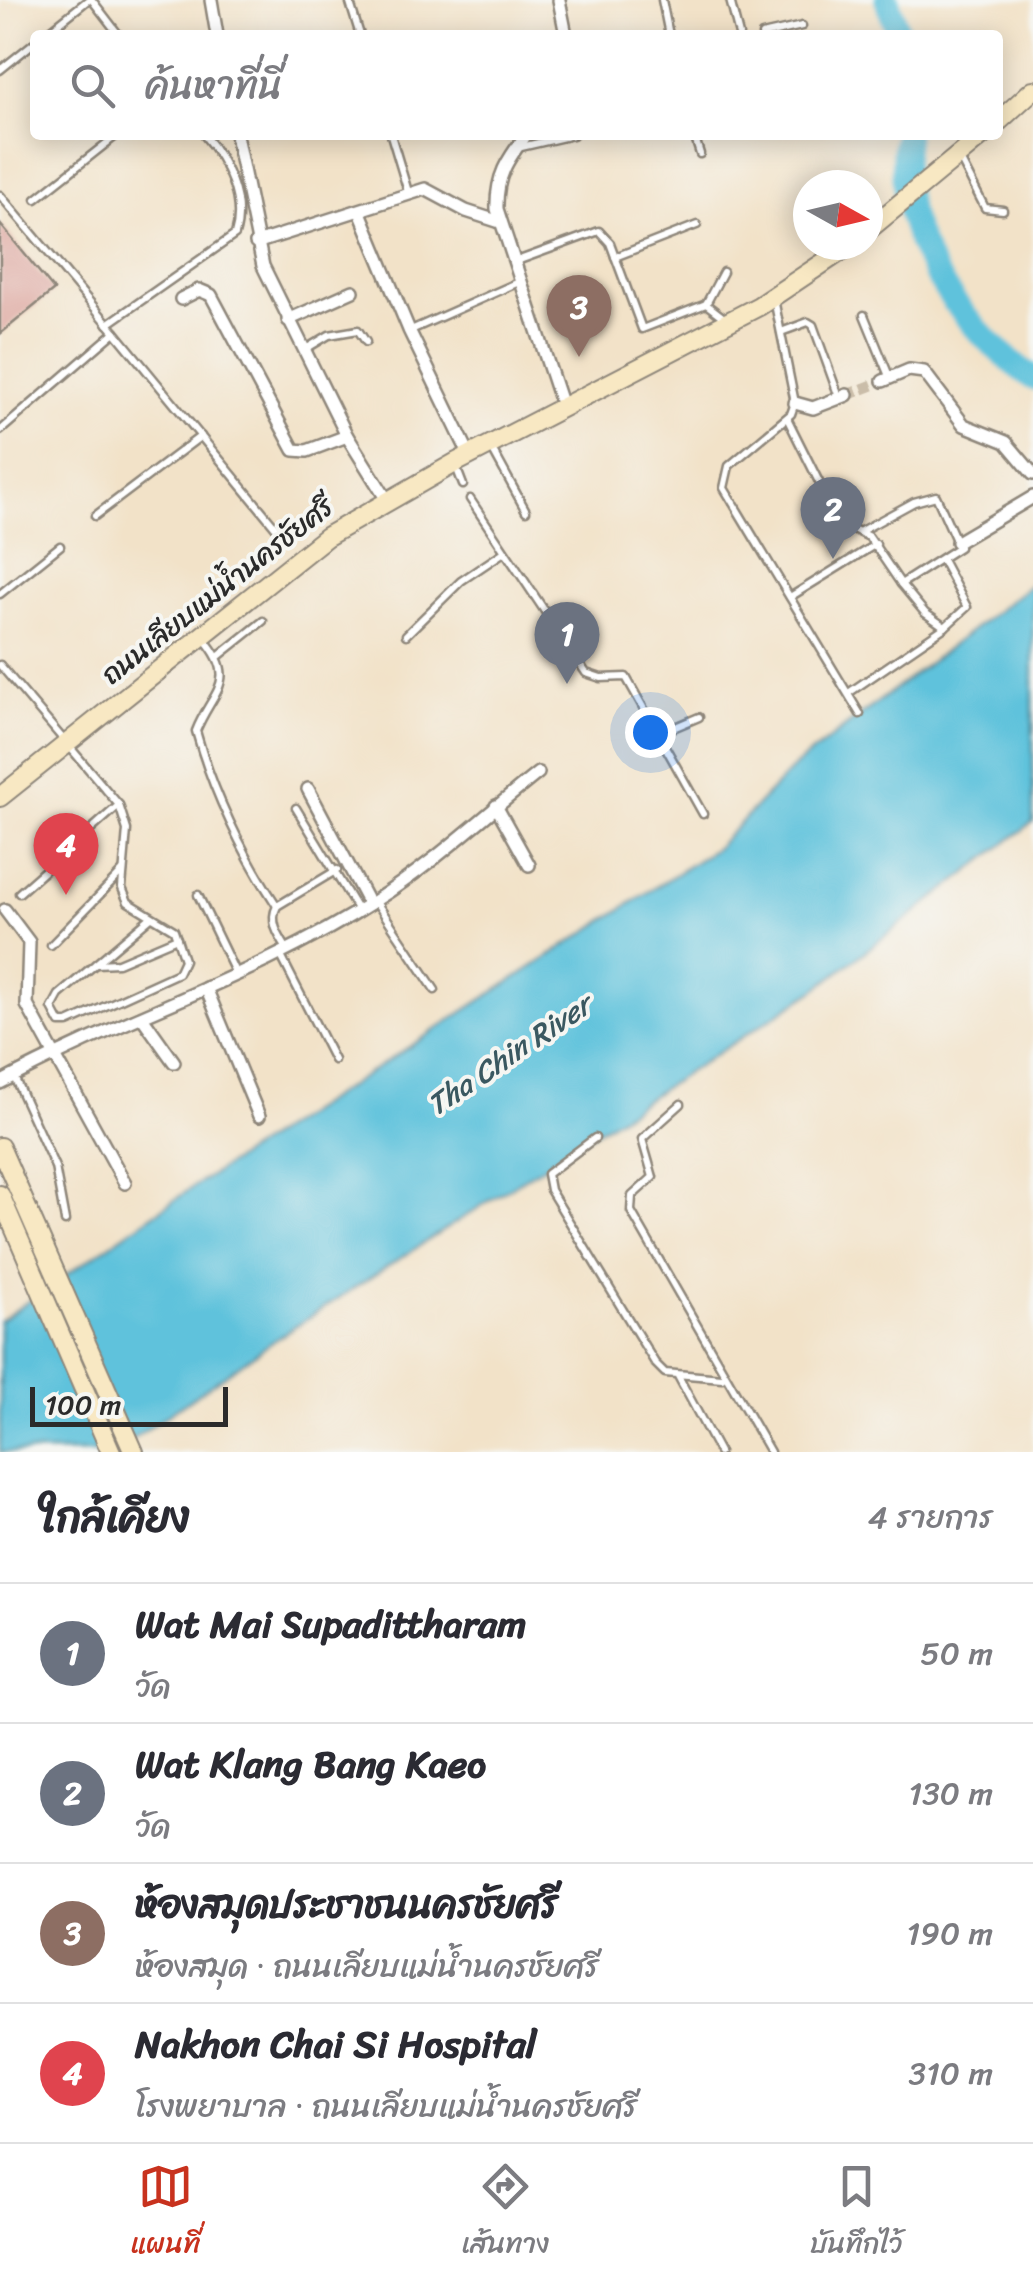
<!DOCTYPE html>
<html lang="th">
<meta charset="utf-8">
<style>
:root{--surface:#fff;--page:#f7f7f7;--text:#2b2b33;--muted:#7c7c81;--line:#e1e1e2;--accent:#c8321e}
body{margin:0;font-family:Sriracha,"Playpen Sans Thai",sans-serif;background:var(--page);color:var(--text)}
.compass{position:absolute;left:793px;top:170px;width:90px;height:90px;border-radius:50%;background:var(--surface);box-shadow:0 5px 25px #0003;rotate:98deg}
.scale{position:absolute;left:30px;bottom:25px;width:198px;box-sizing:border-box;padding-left:10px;border:5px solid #2b2b2b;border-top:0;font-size:28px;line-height:35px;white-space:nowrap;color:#2b2b2b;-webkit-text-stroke:8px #f6f6f2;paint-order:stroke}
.you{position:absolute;left:650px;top:732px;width:35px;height:35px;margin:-25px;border:8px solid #fff;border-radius:50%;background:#1a73e8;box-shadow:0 0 0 15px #1a73e833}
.badge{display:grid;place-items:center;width:65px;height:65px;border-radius:50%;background:var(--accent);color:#fff;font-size:32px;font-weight:700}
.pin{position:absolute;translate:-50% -82px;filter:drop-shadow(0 2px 5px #0008)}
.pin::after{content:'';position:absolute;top:52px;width:35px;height:30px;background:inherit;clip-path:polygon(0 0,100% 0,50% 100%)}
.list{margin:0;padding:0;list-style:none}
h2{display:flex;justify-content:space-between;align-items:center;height:130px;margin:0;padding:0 40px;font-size:42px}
h2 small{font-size:32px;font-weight:400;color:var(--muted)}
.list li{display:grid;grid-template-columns:65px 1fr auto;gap:30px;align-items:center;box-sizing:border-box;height:140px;padding:0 40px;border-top:2px solid var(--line)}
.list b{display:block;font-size:38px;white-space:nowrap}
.list p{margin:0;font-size:32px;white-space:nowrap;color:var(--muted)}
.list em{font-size:32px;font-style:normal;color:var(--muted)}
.icon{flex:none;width:55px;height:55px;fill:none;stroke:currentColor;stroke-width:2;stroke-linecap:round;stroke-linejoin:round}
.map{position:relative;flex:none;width:1033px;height:1452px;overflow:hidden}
.search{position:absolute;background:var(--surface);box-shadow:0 5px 25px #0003;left:30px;right:30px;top:30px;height:110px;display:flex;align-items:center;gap:25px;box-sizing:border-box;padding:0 35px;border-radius:10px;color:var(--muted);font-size:38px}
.sheet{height:690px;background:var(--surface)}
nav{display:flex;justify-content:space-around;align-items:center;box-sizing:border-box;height:140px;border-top:2px solid var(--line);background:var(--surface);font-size:28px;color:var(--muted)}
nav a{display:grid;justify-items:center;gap:5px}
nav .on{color:var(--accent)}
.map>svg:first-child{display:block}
</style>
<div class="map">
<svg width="1033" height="1452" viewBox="0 0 1033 1452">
<rect width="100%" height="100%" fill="#f6f6f2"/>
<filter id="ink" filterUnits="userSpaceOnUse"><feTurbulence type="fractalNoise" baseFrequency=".01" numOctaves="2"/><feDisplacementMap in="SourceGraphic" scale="20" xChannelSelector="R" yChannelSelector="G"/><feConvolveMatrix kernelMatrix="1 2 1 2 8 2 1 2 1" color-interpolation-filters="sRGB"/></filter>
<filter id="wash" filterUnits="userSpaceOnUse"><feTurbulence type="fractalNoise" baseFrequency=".0048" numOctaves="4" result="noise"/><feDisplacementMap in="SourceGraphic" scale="40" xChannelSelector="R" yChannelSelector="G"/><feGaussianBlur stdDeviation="2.25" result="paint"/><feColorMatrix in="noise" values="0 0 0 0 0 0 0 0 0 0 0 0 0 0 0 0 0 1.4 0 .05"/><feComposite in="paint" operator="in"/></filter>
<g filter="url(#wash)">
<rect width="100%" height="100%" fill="#f2e2c8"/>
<!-- water -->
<polygon fill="#5ec2dc" stroke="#447684" stroke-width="2.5" points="1033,583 1033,822 815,990 288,1331 114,1452 0,1452 0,1321 193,1187 716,848 796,765"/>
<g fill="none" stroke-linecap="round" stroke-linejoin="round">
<!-- river -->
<g stroke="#5ec2dc" stroke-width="25">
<polyline points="887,0 899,35"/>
<path d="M 906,135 C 890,231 957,325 1033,378"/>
</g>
</g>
<g id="blocks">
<!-- building -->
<polygon fill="#dda49c" points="0,224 54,290 0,334"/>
</g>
</g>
<g filter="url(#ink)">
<use href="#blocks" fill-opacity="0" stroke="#8e867a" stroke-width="2.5"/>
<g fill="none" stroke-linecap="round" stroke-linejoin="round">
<!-- street-tunnel -->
<polyline stroke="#cabda9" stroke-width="11" stroke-dasharray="11 5.5" stroke-linecap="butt" points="847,395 883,381"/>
<defs>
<g id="lane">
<polyline points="92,0 119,35"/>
<polyline points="349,0 360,35"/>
<polyline points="662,0 669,35"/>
<polyline points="730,0 739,35"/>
<polyline points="44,35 88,0"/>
<polyline points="762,35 802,26"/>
<polyline points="0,70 35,42"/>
<polyline points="391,135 409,195"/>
<polyline points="694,135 700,154"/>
<polyline points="517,148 573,135"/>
<polyline points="959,157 985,208 1003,210"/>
<polyline points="0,195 115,332"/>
<polyline points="36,199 117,135"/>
<polyline points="615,257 697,225"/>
<polyline points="514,262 599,231 610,243 642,329 706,304 728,321"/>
<polyline points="774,299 795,403 791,414 729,466 724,488 860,714"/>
<polyline points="706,304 723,272"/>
<polyline points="864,315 889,376"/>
<path d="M 108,324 L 235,235 C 246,200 226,161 204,135"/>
<polyline points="411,330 519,282"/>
<polyline points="781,332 808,322 813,325 839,397"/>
<polyline points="304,350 329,335 358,330 366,342"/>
<polyline points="787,418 839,522 869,537 901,584 959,547 936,496 914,502 861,531"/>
<polyline points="0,431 115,332 277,529"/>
<polyline points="491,447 526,511"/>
<polyline points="455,464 463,485"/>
<polyline points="470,499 586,673 601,678 626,677 703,814"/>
<polyline points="95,516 201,436"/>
<polyline points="901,584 925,613 945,627"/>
<polyline points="0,594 60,546"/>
<polyline points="790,597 876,544"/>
<polyline points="406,635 461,581 504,552"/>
<path d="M 204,639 C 240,681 212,691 196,731 C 212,790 243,855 277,906"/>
<polyline points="219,656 263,621"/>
<polyline points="0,665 119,805 127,830 122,888 128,902 174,930 184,960 178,973 68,1023 60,1023 52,1008 59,995 151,917"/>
<polyline points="850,692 945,627 967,607 942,560"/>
<polyline points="659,734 699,717"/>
<polyline points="296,808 357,909"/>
<polyline points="19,893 119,805"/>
<polyline points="198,895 236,974"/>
<polyline points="376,902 435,990"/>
<polyline points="51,945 123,871"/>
<path d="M 287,949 C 278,935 269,921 277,906 L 337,870"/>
<polyline points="280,954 334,1060"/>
<polyline points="96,964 118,963 177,938"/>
<polyline points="14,1077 55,1167 65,1221"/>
<polyline points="681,1104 642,1139 653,1177 632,1196 631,1211 770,1452"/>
<polyline points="595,1138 547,1174 550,1190 655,1363 665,1373 722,1378"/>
<polyline points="678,1376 719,1452"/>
</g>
<g id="street">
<polyline points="211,0 217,35"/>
<polyline points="559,0 566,35"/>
<polyline points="236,135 263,266 347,436 387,500"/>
<path d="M 526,135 C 507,160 496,176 497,209 L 563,409"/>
<polyline points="360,212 409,330 470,456"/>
<polyline points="256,243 425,189 466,211 500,222"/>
<polyline points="181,299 199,290 211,295 294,450 307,451 347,436"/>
<polyline points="288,320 353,291"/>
<polyline points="883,381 909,370 924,372 964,425 1006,442 1033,474"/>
<polyline points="795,403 813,408 847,395"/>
<polyline points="957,542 1033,497"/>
<polyline points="308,789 369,904"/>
<polyline points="496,806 529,865"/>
<polyline points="5,910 29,942 27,1005 125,1183"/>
<polyline points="206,988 259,1116"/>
<polyline points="142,1017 174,1062"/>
<path d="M 0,1083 C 123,1017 259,976 376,900 C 433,864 485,815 538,773"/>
</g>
<g id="secondary">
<polyline points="998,122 1033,90"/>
<polyline points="868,230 983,135"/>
<polyline points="0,797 326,537 455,463 759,306 850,245"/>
<polyline points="0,1147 134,1452"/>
<polyline points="0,1195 111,1452"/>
</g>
</defs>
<!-- lane casing -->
<use href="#lane" stroke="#8e867a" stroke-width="11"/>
<!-- street casing -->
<use href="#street" stroke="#8e867a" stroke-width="16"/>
<!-- secondary casing -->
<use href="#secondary" stroke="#8e867a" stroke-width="22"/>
<!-- lane -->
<use href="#lane" stroke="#fff" stroke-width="6"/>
<!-- street -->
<use href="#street" stroke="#fff" stroke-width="11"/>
<!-- secondary -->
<use href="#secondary" stroke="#f8e8c3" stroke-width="18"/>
</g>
</g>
<g text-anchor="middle" stroke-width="8" stroke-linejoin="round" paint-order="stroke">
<!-- street labels -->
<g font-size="28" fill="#2b2b2b" stroke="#f6f6f2">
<text transform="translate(217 590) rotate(-38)" y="10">ถนนเลียบแม่น้ำนครชัยศรี</text>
</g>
<!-- water labels -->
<g font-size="30" font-style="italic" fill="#3a5860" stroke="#f6f6f2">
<text transform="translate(509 1055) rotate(-34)" y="10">Tha Chin River</text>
</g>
</g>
</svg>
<svg class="compass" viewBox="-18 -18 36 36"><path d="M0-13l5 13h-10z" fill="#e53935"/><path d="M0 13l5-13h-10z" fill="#7c7c81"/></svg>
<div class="scale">100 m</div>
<div class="you"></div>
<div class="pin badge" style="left:567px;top:684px;background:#6b7280">1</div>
<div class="pin badge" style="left:833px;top:559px;background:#6b7280">2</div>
<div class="pin badge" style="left:579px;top:357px;background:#8d6e63">3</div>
<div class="pin badge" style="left:66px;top:895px;background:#e0444e">4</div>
<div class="search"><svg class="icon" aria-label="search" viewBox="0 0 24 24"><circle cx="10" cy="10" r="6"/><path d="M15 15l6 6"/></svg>ค้นหาที่นี่</div>
</div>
<section class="sheet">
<h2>ใกล้เคียง<small>4 รายการ</small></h2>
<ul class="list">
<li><span class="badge" style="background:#6b7280">1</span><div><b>Wat Mai Supadittharam</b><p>วัด</p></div><em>50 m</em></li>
<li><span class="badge" style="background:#6b7280">2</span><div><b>Wat Klang Bang Kaeo</b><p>วัด</p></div><em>130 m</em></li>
<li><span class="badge" style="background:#8d6e63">3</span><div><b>ห้องสมุดประชาชนนครชัยศรี</b><p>ห้องสมุด · ถนนเลียบแม่น้ำนครชัยศรี</p></div><em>190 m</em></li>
<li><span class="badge" style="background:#e0444e">4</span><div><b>Nakhon Chai Si Hospital</b><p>โรงพยาบาล · ถนนเลียบแม่น้ำนครชัยศรี</p></div><em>310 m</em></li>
</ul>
</section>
<nav>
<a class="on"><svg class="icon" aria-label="map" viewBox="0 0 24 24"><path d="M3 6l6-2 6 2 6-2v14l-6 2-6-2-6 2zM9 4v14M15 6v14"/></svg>แผนที่</a>
<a><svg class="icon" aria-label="directions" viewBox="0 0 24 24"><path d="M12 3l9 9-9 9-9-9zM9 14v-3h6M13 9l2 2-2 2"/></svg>เส้นทาง</a>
<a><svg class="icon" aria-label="saved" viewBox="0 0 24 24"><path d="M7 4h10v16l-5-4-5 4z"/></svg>บันทึกไว้</a>
</nav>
